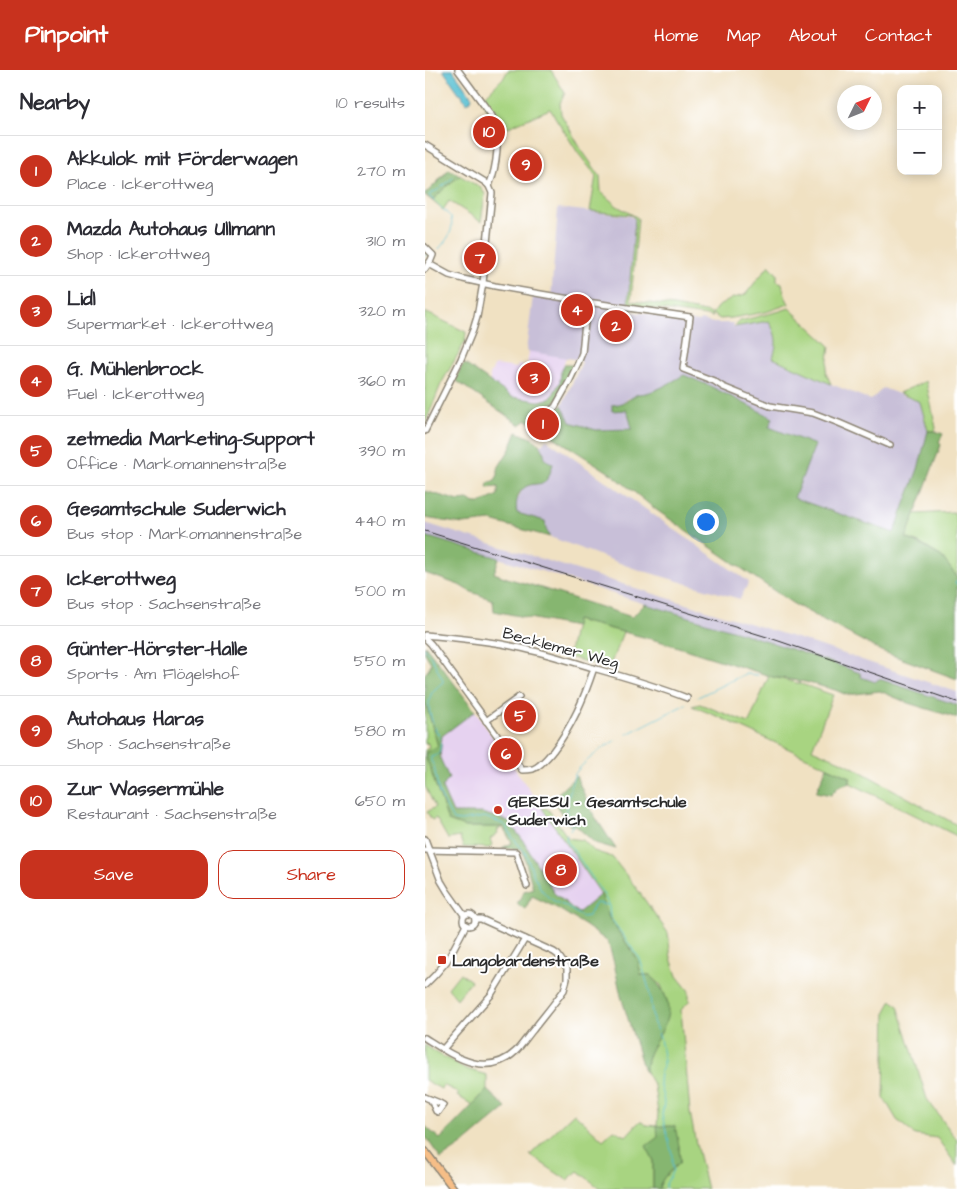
<!DOCTYPE html>
<meta charset="utf-8">
<style>
:root{--surface:#fff;--page:#f2f2f3;--text:#2b2b33;--muted:#7c7c81;--line:#e1e1e2;--accent:#c8321e}
body{margin:0;font-family:"Architects Daughter",sans-serif;background:var(--page);color:var(--text)}
.controls{position:absolute;right:15px;top:15px;display:grid;overflow:hidden;border-radius:10px;box-shadow:0 2px 12px #0003}
.controls button{width:45px;height:45px;display:grid;place-items:center;padding:0;border:0;border-bottom:1px solid var(--line);background:var(--surface);color:var(--text);font:25px sans-serif}
.compass{position:absolute;left:412px;top:15px;width:45px;height:45px;border-radius:50%;background:var(--surface);box-shadow:0 2px 12px #0003;rotate:47deg}
.you{position:absolute;left:280px;top:451px;width:18px;height:18px;margin:-12px;border:4px solid #fff;border-radius:50%;background:#1a73e8;box-shadow:0 0 0 8px #1a73e833}
.badge{display:grid;place-items:center;width:32px;height:32px;border-radius:50%;background:var(--accent);color:#fff;font-size:16px;font-weight:700}
.pin{position:absolute;translate:-50% -50%;border:2px solid #fff;box-shadow:0 1px 5px #0006}
.list{margin:0;padding:0;list-style:none}
h2{display:flex;justify-content:space-between;align-items:center;height:65px;margin:0;padding:0 20px;font-size:21px}
h2 small{font-size:16px;font-weight:400;color:var(--muted)}
.list li{display:grid;grid-template-columns:32px 1fr auto;gap:15px;align-items:center;box-sizing:border-box;height:70px;padding:0 20px;border-top:1px solid var(--line)}
.list b{display:block;font-size:19px;white-space:nowrap}
.list p{margin:0;font-size:16px;white-space:nowrap;color:var(--muted)}
.list em{font-size:16px;font-style:normal;color:var(--muted)}
.actions{display:flex;gap:10px;padding:15px 20px}
.actions a{flex:1;padding:11px 0;border:1px solid var(--accent);border-radius:15px;text-align:center;font-size:18px;color:var(--accent)}
.actions .main{background:var(--accent);color:#fff}
.map{position:relative;flex:none;width:532px;height:1119px;overflow:hidden}
header{display:flex;align-items:center;gap:30px;box-sizing:border-box;height:70px;padding:0 25px;background:var(--accent);color:#fff}
header strong{font-size:24px}
nav{display:flex;gap:28px;margin-inline-start:auto;font-size:18px}
main{display:flex}
aside{flex:1;background:var(--surface)}
.map>svg:first-child{display:block}
</style>
<header>
<strong>Pinpoint</strong>
<nav><a>Home</a><a>Map</a><a>About</a><a>Contact</a></nav>
</header>
<main>
<aside>
<h2>Nearby<small>10 results</small></h2>
<ul class="list">
<li><span class="badge">1</span><div><b>Akkulok mit Förderwagen</b><p>Place · Ickerottweg</p></div><em>270 m</em></li>
<li><span class="badge">2</span><div><b>Mazda Autohaus Ullmann</b><p>Shop · Ickerottweg</p></div><em>310 m</em></li>
<li><span class="badge">3</span><div><b>Lidl</b><p>Supermarket · Ickerottweg</p></div><em>320 m</em></li>
<li><span class="badge">4</span><div><b>G. Mühlenbrock</b><p>Fuel · Ickerottweg</p></div><em>360 m</em></li>
<li><span class="badge">5</span><div><b>zetmedia Marketing-Support</b><p>Office · Markomannenstraße</p></div><em>390 m</em></li>
<li><span class="badge">6</span><div><b>Gesamtschule Suderwich</b><p>Bus stop · Markomannenstraße</p></div><em>440 m</em></li>
<li><span class="badge">7</span><div><b>Ickerottweg</b><p>Bus stop · Sachsenstraße</p></div><em>500 m</em></li>
<li><span class="badge">8</span><div><b>Günter-Hörster-Halle</b><p>Sports · Am Flögelshof</p></div><em>550 m</em></li>
<li><span class="badge">9</span><div><b>Autohaus Haras</b><p>Shop · Sachsenstraße</p></div><em>580 m</em></li>
<li><span class="badge">10</span><div><b>Zur Wassermühle</b><p>Restaurant · Sachsenstraße</p></div><em>650 m</em></li>
</ul>
<div class="actions"><a class="main">Save</a><a>Share</a></div>
</aside>
<div class="map">
<svg width="532" height="1119" viewBox="0 0 532 1119">
<rect width="100%" height="100%" fill="#fff"/>
<filter id="ink" filterUnits="userSpaceOnUse"><feTurbulence type="fractalNoise" baseFrequency=".02" numOctaves="2"/><feDisplacementMap in="SourceGraphic" scale="10" xChannelSelector="R" yChannelSelector="G"/><feConvolveMatrix kernelMatrix="1 2 1 2 8 2 1 2 1" color-interpolation-filters="sRGB"/></filter>
<filter id="wash" filterUnits="userSpaceOnUse"><feTurbulence type="fractalNoise" baseFrequency=".0096" numOctaves="4" result="noise"/><feDisplacementMap in="SourceGraphic" scale="20" xChannelSelector="R" yChannelSelector="G"/><feGaussianBlur stdDeviation="1.12" result="paint"/><feColorMatrix in="noise" values="0 0 0 0 0 0 0 0 0 0 0 0 0 0 0 0 0 1.4 0 .05"/><feComposite in="paint" operator="in"/></filter>
<g filter="url(#wash)">
<rect width="100%" height="100%" fill="#f0e1c2"/>
<!-- built -->
<g fill="#e6d2f0">
<polygon points="104,281 141,287 136,302 135,312 126,328 114,331 87,327 65,312 65,304 70,295 92,298 93,295 102,296"/>
<polygon points="50,641 176,824 153,843 129,823 97,769 83,751 57,743 28,743 17,718 15,688 17,666"/>
</g>
<!-- industrial -->
<g fill="#c8bfd8">
<polygon points="133,138 205,146 210,149 202,242 219,243 274,252 275,250 289,253 308,253 309,257 344,251 351,264 351,278 348,288 406,314 446,330 458,318 495,332 503,361 493,399 469,463 369,428 343,357 348,347 241,316 231,321 214,325 208,328 204,328 193,335 187,335 187,341 201,339 206,354 207,360 171,360 144,352 137,335 157,292 154,290 101,281 108,226 126,228"/>
<polygon points="121,369 324,512 315,529 208,498 125,467 121,459 120,451 91,443 91,433 96,422 101,416 119,413 120,389 119,381 116,375"/>
<polygon points="0,453 381,571 532,622 532,635 454,609 450,612 436,607 435,603 377,582 220,534 133,506 0,466"/>
</g>
<!-- green -->
<g fill="#a8d481" stroke="#6a8056">
<polygon points="83,0 126,0 140,23 135,33 136,44 156,79 175,106 176,122 192,136 213,148 206,231 249,236 285,243 288,247 203,235 210,149 206,145 165,141 171,106 153,83 125,39 88,55 73,62 57,29 79,7"/>
<polygon points="24,99 56,118 60,124 56,152 43,143 24,131 18,140 0,125"/>
<polygon points="344,195 352,204 352,211 357,213 360,226 364,234 341,242 307,248 295,249 287,244 292,237 308,228 320,225"/>
<path d="M 364,238 L 405,276 L 401,303 L 406,314 L 348,288 C 353,272 352,266 344,251 L 309,257 L 315,251 L 355,241 Z"/>
<polygon points="0,242 41,262 40,272 16,314 0,354"/>
<polygon points="501,311 511,358 510,361 503,361 495,332 474,323"/>
<polygon points="529,442 532,455 532,508 517,487 494,473 481,468 490,444"/>
<polygon points="151,550 198,562 184,598 143,587"/>
<polygon points="344,606 376,614 408,625 387,679 422,694 532,755 532,766 425,713 425,707 294,647 267,636 275,634 324,653"/>
<polygon points="0,632 13,676 0,683 0,680 4,678 3,673 0,674 0,651 1,650 0,647"/>
<polygon points="0,684 23,751 40,757 78,757 72,760 73,763 65,769 67,775 64,778 38,777 35,767 23,769 11,748 7,750 2,742 10,737 0,716"/>
<path d="M 117,738 L 123,739 L 143,768 L 158,770 L 169,781 L 187,787 L 212,819 L 243,863 L 246,888 L 252,906 L 264,921 L 264,932 L 256,940 L 265,1042 L 271,1074 L 282,1119 L 234,1119 C 235,1108 248,1099 255,1092 L 254,1076 L 249,1056 L 234,1067 L 228,1089 L 228,1119 L 176,1119 L 153,1101 L 142,1110 L 105,1085 L 149,1043 L 178,1070 L 189,1060 L 201,1066 L 215,1051 L 221,1055 L 232,1056 L 233,1043 L 229,1016 L 221,1002 L 220,1000 L 222,985 L 237,961 L 243,933 L 236,915 L 225,905 L 216,905 L 213,890 L 184,848 L 176,824 Z"/>
<polygon points="35,903 46,911 32,929 23,918"/>
<polygon points="467,930 473,936 502,1029 532,1070 532,1096 512,1068 490,1065 472,1050 459,1028 461,941"/>
<polygon points="0,975 12,983 41,999 62,1005 62,1020 48,1035 32,1026 34,1023 18,1015 16,1019 0,1010"/>
</g>
<!-- forest -->
<g fill="#86b66f" stroke="#58704d">
<polygon points="24,99 35,106 24,114 7,131 0,124 15,110"/>
<path d="M 40,294 L 87,327 L 114,331 L 126,328 L 135,312 L 136,302 L 139,295 L 147,295 L 149,298 L 131,331 L 115,340 L 111,345 C 115,351 118,353 125,353 L 128,343 L 137,335 L 145,352 L 171,360 L 207,359 L 204,346 L 201,340 L 187,341 L 187,335 C 195,335 206,329 212,324 C 229,324 244,313 259,305 L 287,317 L 348,348 L 344,357 L 390,375 L 369,428 L 469,463 L 493,399 L 503,361 L 510,361 L 518,364 L 514,372 L 516,375 L 481,468 L 494,474 L 517,487 L 532,507 L 532,609 L 456,581 L 367,533 L 230,439 L 188,405 L 102,350 L 95,355 L 33,312 L 30,310 L 37,296 Z"/>
<path d="M 92,362 C 107,369 118,370 120,389 L 128,394 L 124,406 L 119,413 C 114,414 106,414 102,416 C 92,421 90,434 92,443 L 120,451 L 121,459 L 125,467 L 66,451 L 38,454 L 0,448 L 0,421 L 34,431 L 42,430 L 51,433 L 56,433 L 73,425 L 73,417 L 62,418 L 63,413 L 70,410 L 73,405 L 73,398 L 85,379 Z"/>
<path d="M 0,466 L 74,488 L 69,503 L 85,509 L 113,517 L 207,547 L 220,534 C 292,555 364,577 435,603 L 436,607 L 450,612 L 454,609 L 532,635 L 532,648 L 483,633 L 455,621 L 422,625 L 410,620 L 380,612 L 348,607 L 234,571 L 151,550 L 150,557 L 69,541 L 68,530 L 44,521 L 34,515 L 0,503 Z"/>
<path d="M 0,575 L 50,641 L 17,666 L 15,688 L 24,708 L 17,718 L 28,743 L 57,743 L 83,751 L 97,769 L 129,823 L 153,843 L 176,824 L 184,848 L 213,890 L 216,905 L 225,905 C 243,923 249,939 236,962 C 228,978 221,983 221,1002 L 219,1001 L 196,926 L 189,893 L 183,872 L 161,856 L 132,838 L 107,826 L 100,839 L 92,834 L 99,821 L 108,818 L 97,779 L 77,778 L 87,773 L 78,757 L 40,757 L 23,751 L 0,684 L 0,683 L 13,676 L 0,632 L 0,604 L 4,599 L 6,593 L 0,583 Z"/>
<polygon points="402,697 425,707 425,713 413,717 406,725 391,722"/>
<polygon points="151,706 167,742 191,779 170,773 151,756 144,755 127,729"/>
<polygon points="62,1020 81,1038 37,1075 16,1089 0,1066 0,1056 15,1069"/>
<path d="M 232,1056 L 250,1056 L 254,1076 L 255,1092 C 248,1099 235,1108 234,1119 L 228,1119 L 228,1089 L 221,1076 L 233,1067 Z"/>
</g>
<!-- water -->
<path fill="#56bfd2" stroke="#40757e" d="M 18,0 L 28,0 L 47,27 L 46,30 L 42,33 C 39,30 37,27 37,24 L 34,23 Z"/>
<g fill="none" stroke-linecap="round" stroke-linejoin="round">
<!-- stream -->
<g stroke="#56bfd2" stroke-width="1">
<path d="M 59,73 C 67,67 68,67 66,57"/>
<path d="M 14,179 C 23,168 29,162 26,147 L 5,127 L 4,125 L 14,119 L 29,107"/>
<polyline points="0,185 4,185"/>
<polyline points="532,510 530,512 532,515"/>
<path d="M 0,579 L 6,587 L 18,610 L 18,612 C 15,615 12,617 9,620 C 0,630 5,647 10,658 C 11,662 14,664 15,668 C 17,673 15,679 14,684 L 6,687 L 6,691 L 9,696 L 14,723 L 28,750 L 36,751 L 60,747 L 78,754 L 82,757 L 87,767 L 100,782 L 109,806 L 116,819 L 123,827 L 131,832 L 140,836 L 157,847 L 163,846 C 167,842 167,837 171,833 L 183,835"/>
<polyline points="273,627 320,604 333,605"/>
<polyline points="202,664 261,634"/>
<path d="M 145,760 L 148,754 C 146,751 143,747 142,744 C 141,735 146,712 150,704 C 155,695 180,675 190,671"/>
<polyline points="142,765 141,769 142,771 179,825 184,836 185,847 215,889 224,919 228,951 235,968 238,986 238,997 235,1003 234,1012 238,1027 239,1033 237,1045 247,1084 247,1092 248,1100 240,1116 241,1119"/>
</g>
</g>
</g>
<g filter="url(#ink)">
<g fill="none" stroke-linecap="round" stroke-linejoin="round">
<defs>
<g id="minor">
<polyline points="0,75 60,112 64,116"/>
<polyline points="0,177 8,185 6,190 0,199"/>
<polyline points="4,194 24,205 38,209 70,216 162,232 265,247 258,299 289,311 298,317 345,336 388,343 414,353 465,375"/>
<polyline points="120,344 130,337 144,312 153,293 157,283 162,232"/>
<path d="M 0,361 L 36,289 L 48,260 L 52,247 L 58,213 L 67,123 L 64,116 C 72,97 76,65 67,46 L 33,0"/>
<path d="M 0,565 C 30,568 61,570 91,577 C 117,582 142,590 168,598 C 200,607 231,616 262,628"/>
<path d="M 0,568 L 6,574 L 97,700 C 101,700 104,700 108,699 C 116,696 123,687 128,681 C 148,655 159,628 169,598"/>
<polyline points="61,651 94,627"/>
<polyline points="0,769 16,811 22,821 39,845"/>
<polyline points="0,780 91,782 102,816"/>
<circle cx="44" cy="850" r="6"/>
<polyline points="0,915 10,905 22,891 41,855"/>
<path d="M 0,968 C 27,985 61,1010 91,981 C 97,975 102,967 108,960 C 118,947 129,934 139,920 L 142,909 L 142,898 L 133,885 L 129,882 L 56,849 L 50,849"/>
<polyline points="18,979 66,925 100,869"/>
<path d="M 0,1027 C 6,1030 12,1031 18,1035 L 13,1042 L 11,1041 L 6,1030"/>
</g>
<polyline id="major" points="0,1081 29,1119"/>
</defs>
<!-- minor casing -->
<use href="#minor" stroke="#8e8676" stroke-width="8"/>
<!-- major casing -->
<use href="#major" stroke="#8e8676" stroke-width="9"/>
<!-- minor -->
<use href="#minor" stroke="#fff" stroke-width="5"/>
<!-- major -->
<use href="#major" stroke="#f6be87" stroke-width="6"/>
<!-- rail -->
<polyline stroke="#2b2b2b" stroke-width="1" points="0,461 342,567 532,632"/>
</g>
</g>
<!-- markers -->
<g fill="#c8321e" stroke="#fff" stroke-width="2">
<circle cx="73" cy="740" r="5"/>
<rect x="12" y="885" width="10" height="10" rx="2.5"/>
</g>
<g text-anchor="middle" stroke-width="4" stroke-linejoin="round" paint-order="stroke">
<!-- street labels -->
<g font-size="16" fill="#2b2b2b" stroke="#fff">
<text transform="translate(136 577) rotate(15)" y="6">Becklemer Weg</text>
</g>
<!-- poi labels -->
<g font-size="16" font-weight="bold" fill="#2b2b2b" stroke="#fff" text-anchor="start">
<text x="83" y="737">GERESU - Gesamtschule<tspan x="83" dy="18">Suderwich</tspan></text>
<text x="27" y="896">Langobardenstraße</text>
</g>
</g>
</svg>
<div class="controls">
<button>+</button>
<button>−</button>
</div>
<svg class="compass" viewBox="-18 -18 36 36"><path d="M0-13l5 13h-10z" fill="#e53935"/><path d="M0 13l5-13h-10z" fill="#7c7c81"/></svg>
<div class="you"></div>
<div class="pin badge" style="left:118px;top:354px">1</div>
<div class="pin badge" style="left:191px;top:256px">2</div>
<div class="pin badge" style="left:109px;top:308px">3</div>
<div class="pin badge" style="left:152px;top:240px">4</div>
<div class="pin badge" style="left:95px;top:646px">5</div>
<div class="pin badge" style="left:81px;top:684px">6</div>
<div class="pin badge" style="left:55px;top:188px">7</div>
<div class="pin badge" style="left:136px;top:800px">8</div>
<div class="pin badge" style="left:101px;top:95px">9</div>
<div class="pin badge" style="left:64px;top:62px">10</div>
</div>
</main>
